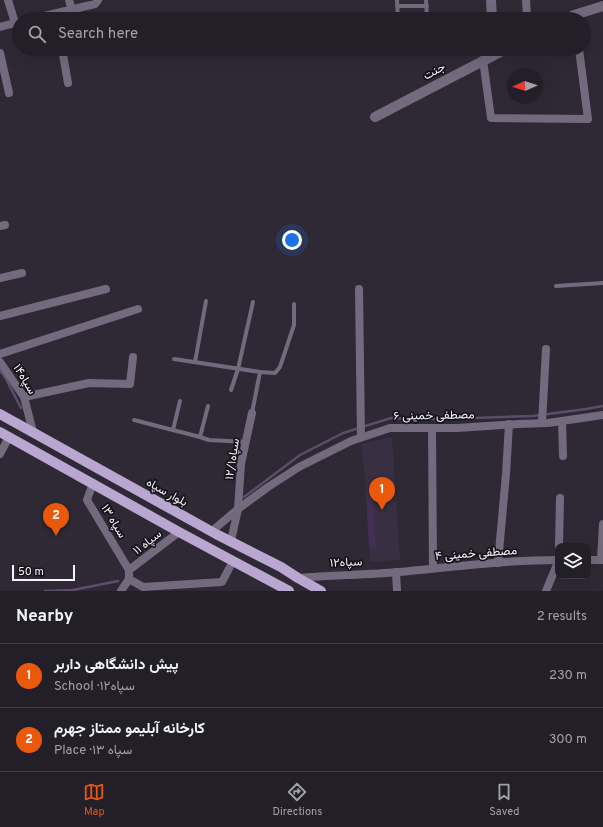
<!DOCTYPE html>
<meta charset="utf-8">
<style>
:root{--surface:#231f28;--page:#2b2730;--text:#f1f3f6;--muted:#a3a2a8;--line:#403d45;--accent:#ea580c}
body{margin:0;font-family:Overpass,Vazirmatn,sans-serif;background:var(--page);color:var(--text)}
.controls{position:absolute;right:12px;bottom:12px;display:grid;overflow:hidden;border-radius:8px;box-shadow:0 4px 16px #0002}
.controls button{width:36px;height:36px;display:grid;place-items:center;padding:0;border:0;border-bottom:1px solid var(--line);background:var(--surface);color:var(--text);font:20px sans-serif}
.compass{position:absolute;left:507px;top:68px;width:36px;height:36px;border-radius:50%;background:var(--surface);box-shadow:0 4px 16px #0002;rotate:267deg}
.scale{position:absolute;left:12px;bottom:10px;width:63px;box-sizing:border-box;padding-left:4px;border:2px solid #f6f3fb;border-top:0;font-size:11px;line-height:14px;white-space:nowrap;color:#f6f3fb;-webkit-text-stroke:3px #151319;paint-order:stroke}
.you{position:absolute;left:292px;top:240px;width:14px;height:14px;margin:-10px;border:3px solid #fff;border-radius:50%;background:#1a73e8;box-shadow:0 0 0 6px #1a73e833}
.badge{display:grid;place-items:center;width:26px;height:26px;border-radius:50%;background:var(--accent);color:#fff;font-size:13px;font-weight:700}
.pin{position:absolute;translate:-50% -33px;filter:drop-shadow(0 1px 2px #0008)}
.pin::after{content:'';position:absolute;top:21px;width:14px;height:12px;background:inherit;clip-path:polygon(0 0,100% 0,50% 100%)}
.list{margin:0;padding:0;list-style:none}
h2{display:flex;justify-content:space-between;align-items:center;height:52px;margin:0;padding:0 16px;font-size:17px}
h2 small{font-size:13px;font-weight:400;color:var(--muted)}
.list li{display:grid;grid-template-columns:26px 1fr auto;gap:12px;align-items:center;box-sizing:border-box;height:64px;padding:0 16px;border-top:1px solid var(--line)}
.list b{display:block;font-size:15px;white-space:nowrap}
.list p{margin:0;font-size:13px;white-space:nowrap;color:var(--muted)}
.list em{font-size:13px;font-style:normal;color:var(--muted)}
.icon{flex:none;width:22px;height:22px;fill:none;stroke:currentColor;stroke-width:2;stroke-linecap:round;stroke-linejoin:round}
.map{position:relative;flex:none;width:603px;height:591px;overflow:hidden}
.search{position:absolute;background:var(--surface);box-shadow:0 4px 16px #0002;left:12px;right:12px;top:12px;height:44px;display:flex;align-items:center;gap:10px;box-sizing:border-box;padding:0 14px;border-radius:22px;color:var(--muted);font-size:15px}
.sheet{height:180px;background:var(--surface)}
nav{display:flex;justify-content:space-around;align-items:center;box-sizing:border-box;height:56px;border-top:1px solid var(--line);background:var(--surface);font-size:11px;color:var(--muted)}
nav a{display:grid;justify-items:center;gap:2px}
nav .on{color:var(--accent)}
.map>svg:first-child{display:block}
</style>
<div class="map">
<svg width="603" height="591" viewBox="0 0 603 591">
<rect width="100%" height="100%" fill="#2f2935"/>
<!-- built -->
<polygon fill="#382f42" points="392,437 400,560 370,562 365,475 361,444"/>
<!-- green -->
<polygon fill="#422f56" points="372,490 376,547 369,548 366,491"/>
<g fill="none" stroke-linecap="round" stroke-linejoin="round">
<!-- stream -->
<g stroke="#5d4d6a" stroke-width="2.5">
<polyline points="0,371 5,377 21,408"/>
<polyline points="244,497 300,455 343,433 391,418 442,419 533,416 586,409 603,406"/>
<polyline points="45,591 73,590 118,581"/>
</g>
<!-- service -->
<g stroke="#736a7e" stroke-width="4">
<polyline points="397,0 398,19"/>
<polyline points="426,0 427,19"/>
<polyline points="397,6 427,6"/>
<polyline points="556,286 603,283"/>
<polyline points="174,359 260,372 252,413"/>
<polyline points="195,362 206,301"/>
<polyline points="260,372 275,373 280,367 294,325 294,304"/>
<polyline points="231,390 238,369 253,302"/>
<polyline points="134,420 200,437 209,440 246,442"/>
<polyline points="173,430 180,401"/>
<polyline points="200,437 208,406"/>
</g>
<!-- minor -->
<g stroke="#736a7e" stroke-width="8">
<polyline points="8,0 15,23"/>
<polyline points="69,0 72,10"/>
<polyline points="526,0 527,19"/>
<polyline points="32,19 95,4 98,0"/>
<polyline points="0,27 19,22"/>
<polyline points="62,49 68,83"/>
<polyline points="0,53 9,93"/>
<polyline points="483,60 491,118 588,119 579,49"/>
<polyline points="0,226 5,225"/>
<polyline points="0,278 22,273"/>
<polyline points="359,289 361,437"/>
<polyline points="0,316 106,289"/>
<polyline points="0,354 138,309"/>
<polyline points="0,362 24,397 33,432"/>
<polyline points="24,397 89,383 130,384 133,357"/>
<polyline points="562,421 563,456"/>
<polyline points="542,423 546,349"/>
<polyline points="432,428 433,568"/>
<polyline points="0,454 9,437"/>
<polyline points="93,483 87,500 129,570"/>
<polyline points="212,531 238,509 268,487 299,467 351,441 390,428 457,428 518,424 548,423 603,415"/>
<polyline points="231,541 238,509 241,464 252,413"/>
<polyline points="559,546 560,498"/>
<polyline points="588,560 603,560"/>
<polyline points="601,560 603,524"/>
<polyline points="498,563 506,474 509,424"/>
<polyline points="129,570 179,532"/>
<polyline points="396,572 397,591"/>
<path d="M 298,578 C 332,575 365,575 399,572 C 452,567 505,560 558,560"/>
<polyline points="129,579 143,587 222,582 233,561"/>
<polyline points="121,591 129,579 129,573"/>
<polyline points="546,591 558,562"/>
</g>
<!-- tertiary -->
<g stroke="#736a7e" stroke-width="10">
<polyline points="491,0 492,19"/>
<polyline points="566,19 574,15 603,6"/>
<polyline points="375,117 506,49"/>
</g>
<!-- primary -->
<g stroke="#baa7d1" stroke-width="10">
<polyline points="0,414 216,534 281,567 298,578 321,591"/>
<polyline points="0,432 179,532 289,591"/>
</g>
</g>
<g text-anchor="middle" stroke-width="3.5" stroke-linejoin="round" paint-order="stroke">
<!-- street labels -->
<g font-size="12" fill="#f6f3fb" stroke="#151319">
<text transform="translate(434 71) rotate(-28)" y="4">جنت</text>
<text transform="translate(25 379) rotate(59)" y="4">سپاه۱۴</text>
<text transform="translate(434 415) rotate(-1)" y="4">مصطفی خمینی ۶</text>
<text transform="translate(232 459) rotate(-81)" y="4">سپاه۱۲/۱</text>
<text transform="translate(167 492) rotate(29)" y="4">بلوار سپاه</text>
<text transform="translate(114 521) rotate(59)" y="4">سپاه ۱۳</text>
<text transform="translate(147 542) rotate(-38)" y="4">سپاه ۱۱</text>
<text transform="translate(476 553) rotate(-4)" y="4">مصطفی خمینی ۴</text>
<text transform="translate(346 562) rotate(-3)" y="4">سپاه۱۲</text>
</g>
</g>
</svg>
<div class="controls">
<button><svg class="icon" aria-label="layers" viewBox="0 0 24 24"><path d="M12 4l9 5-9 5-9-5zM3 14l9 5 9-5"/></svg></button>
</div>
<svg class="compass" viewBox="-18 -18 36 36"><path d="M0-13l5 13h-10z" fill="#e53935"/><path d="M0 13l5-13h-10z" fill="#a3a2a8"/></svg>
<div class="scale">50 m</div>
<div class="you"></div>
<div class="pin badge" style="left:382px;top:510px">1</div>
<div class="pin badge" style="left:56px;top:536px">2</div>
<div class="search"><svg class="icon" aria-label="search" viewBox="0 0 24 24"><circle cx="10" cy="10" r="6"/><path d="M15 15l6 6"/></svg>Search here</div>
</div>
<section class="sheet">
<h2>Nearby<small>2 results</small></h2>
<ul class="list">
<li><span class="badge">1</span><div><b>پیش دانشگاهی داربر</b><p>School · سپاه۱۲</p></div><em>230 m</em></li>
<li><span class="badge">2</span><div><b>کارخانه آبلیمو ممتاز جهرم</b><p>Place · سپاه ۱۳</p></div><em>300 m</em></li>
</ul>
</section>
<nav>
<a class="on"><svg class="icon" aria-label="map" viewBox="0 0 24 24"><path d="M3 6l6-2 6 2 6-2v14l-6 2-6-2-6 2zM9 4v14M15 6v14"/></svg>Map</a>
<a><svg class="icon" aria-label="directions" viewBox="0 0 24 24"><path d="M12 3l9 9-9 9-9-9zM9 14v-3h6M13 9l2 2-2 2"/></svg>Directions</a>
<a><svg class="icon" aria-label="saved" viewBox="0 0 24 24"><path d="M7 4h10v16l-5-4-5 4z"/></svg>Saved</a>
</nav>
